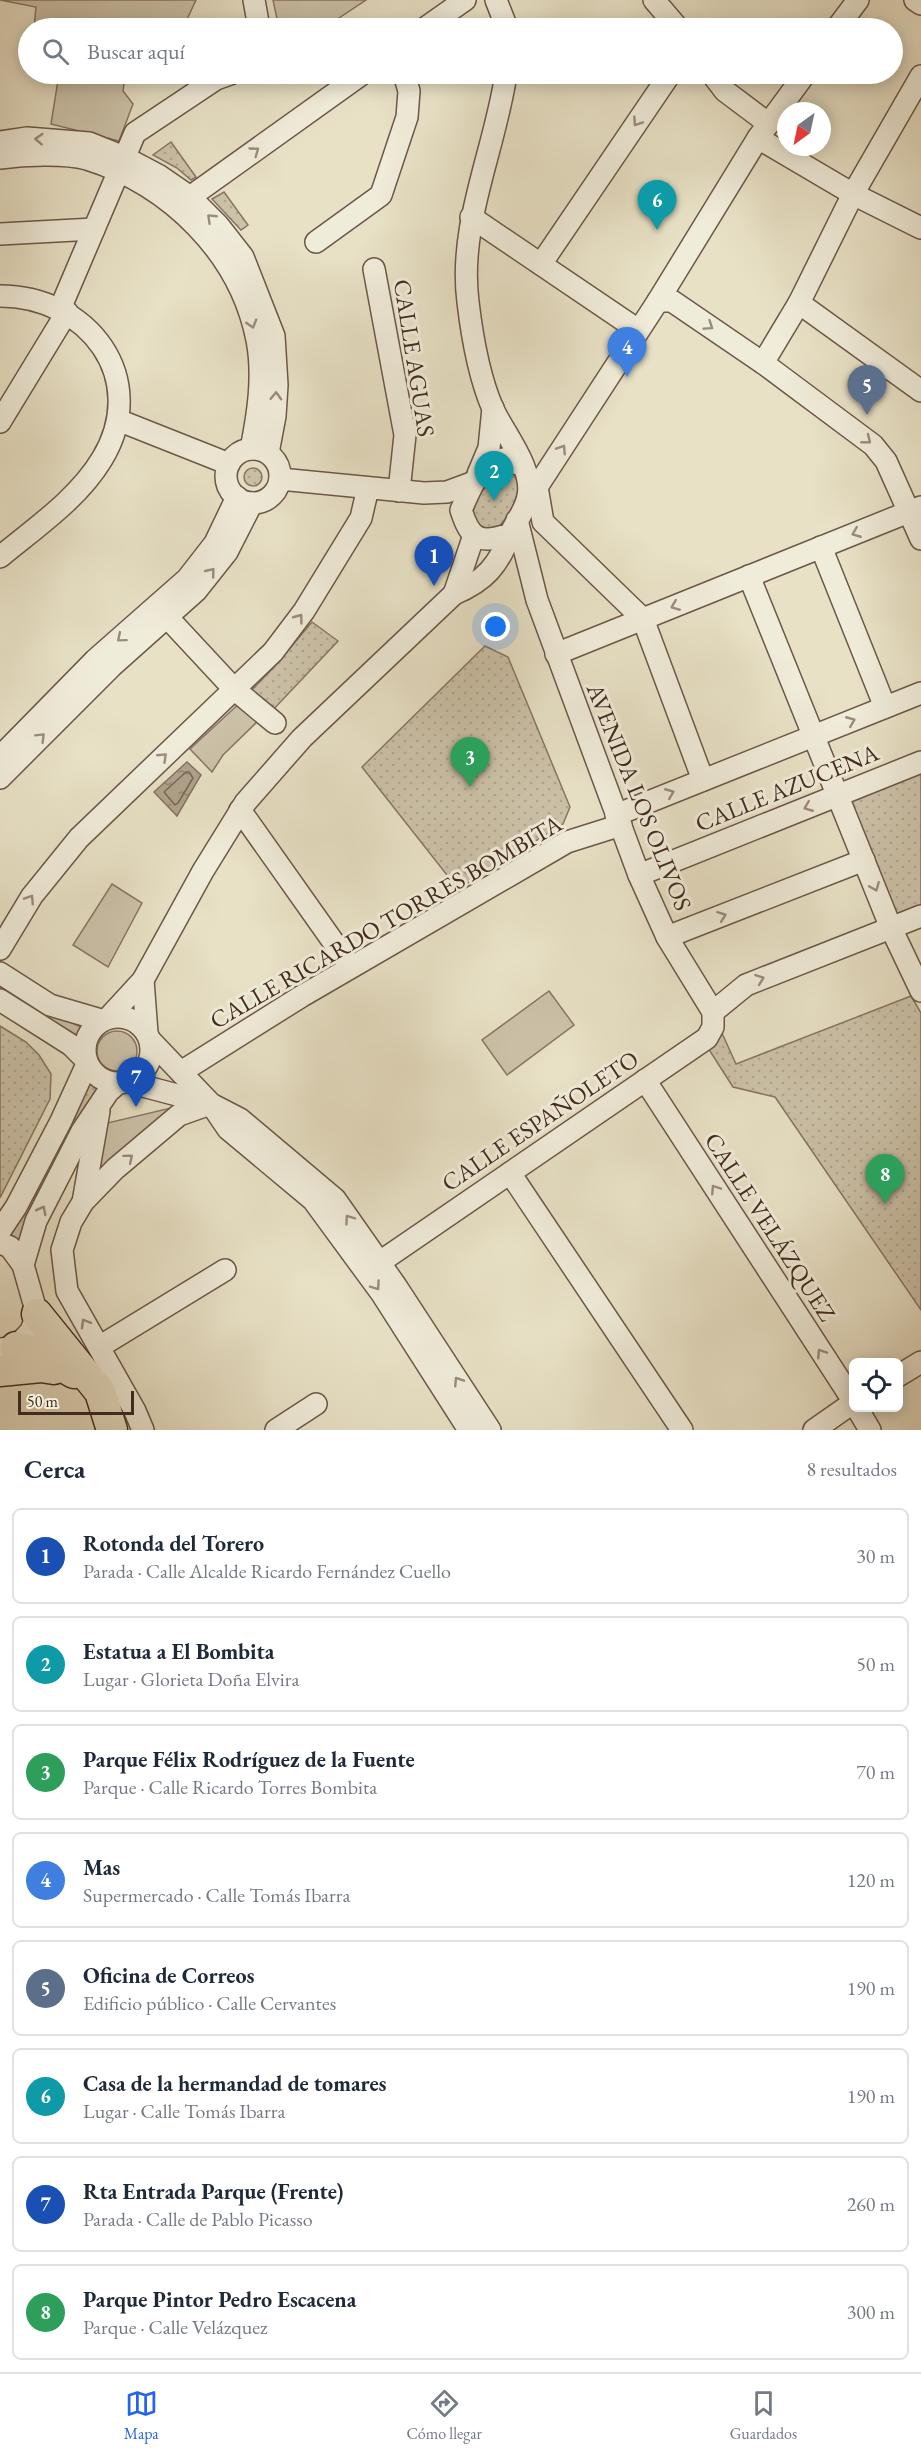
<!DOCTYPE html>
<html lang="es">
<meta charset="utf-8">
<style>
:root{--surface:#fff;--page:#f2f2f3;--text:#1f2937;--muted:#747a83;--line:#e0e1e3;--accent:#2563eb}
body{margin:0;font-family:"EB Garamond",serif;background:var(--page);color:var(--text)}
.controls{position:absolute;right:18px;bottom:18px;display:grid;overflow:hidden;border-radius:9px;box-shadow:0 3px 15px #0003}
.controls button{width:54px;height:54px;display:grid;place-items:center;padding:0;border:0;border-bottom:2px solid var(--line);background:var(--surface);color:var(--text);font:30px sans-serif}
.compass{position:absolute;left:777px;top:102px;width:54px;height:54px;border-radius:50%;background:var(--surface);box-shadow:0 3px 15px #0003;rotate:213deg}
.scale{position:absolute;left:18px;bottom:15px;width:116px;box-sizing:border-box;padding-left:6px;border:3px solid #432b1e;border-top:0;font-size:16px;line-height:21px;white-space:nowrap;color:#432b1e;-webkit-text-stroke:4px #f0ecda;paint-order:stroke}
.you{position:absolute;left:496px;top:627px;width:21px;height:21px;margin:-15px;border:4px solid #fff;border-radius:50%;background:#1a73e8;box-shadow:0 0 0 9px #1a73e833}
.badge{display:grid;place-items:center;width:39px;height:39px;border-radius:50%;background:var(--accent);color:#fff;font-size:20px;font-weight:700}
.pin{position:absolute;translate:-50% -50px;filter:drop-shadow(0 2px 3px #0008)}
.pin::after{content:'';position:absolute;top:32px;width:21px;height:18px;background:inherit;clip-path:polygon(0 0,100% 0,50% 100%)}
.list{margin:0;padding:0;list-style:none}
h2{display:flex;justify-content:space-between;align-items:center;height:78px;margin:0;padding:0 24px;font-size:26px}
h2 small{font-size:20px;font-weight:400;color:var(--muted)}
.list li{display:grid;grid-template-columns:39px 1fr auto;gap:18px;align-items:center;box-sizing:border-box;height:96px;margin:0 12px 12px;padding:0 12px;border:2px solid var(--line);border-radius:9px}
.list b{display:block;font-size:22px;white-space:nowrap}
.list p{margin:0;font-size:20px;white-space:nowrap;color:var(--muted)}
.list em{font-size:20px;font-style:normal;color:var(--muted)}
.icon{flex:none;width:33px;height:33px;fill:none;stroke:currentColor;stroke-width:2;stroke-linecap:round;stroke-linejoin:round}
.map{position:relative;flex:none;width:921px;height:1430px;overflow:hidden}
.search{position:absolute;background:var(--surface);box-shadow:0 3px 15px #0003;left:18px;right:18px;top:18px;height:66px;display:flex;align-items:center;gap:15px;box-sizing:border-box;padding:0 21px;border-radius:33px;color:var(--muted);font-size:22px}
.sheet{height:942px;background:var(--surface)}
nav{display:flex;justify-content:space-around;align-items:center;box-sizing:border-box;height:84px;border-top:2px solid var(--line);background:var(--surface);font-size:16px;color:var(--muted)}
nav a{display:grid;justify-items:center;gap:3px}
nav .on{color:var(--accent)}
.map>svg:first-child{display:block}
</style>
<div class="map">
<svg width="921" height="1430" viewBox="0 0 921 1430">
<defs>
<pattern id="park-dots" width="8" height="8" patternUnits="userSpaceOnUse" patternTransform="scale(1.5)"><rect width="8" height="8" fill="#ccc2a9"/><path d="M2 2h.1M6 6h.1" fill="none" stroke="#b0a791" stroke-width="1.8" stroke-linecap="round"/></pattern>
<pattern id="water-ripples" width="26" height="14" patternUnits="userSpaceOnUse" patternTransform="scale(1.5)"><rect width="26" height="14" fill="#b0a38d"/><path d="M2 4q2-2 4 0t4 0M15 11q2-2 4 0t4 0" fill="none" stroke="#918573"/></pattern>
</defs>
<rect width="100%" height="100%" fill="#e8e1c6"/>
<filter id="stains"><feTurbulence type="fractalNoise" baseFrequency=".00333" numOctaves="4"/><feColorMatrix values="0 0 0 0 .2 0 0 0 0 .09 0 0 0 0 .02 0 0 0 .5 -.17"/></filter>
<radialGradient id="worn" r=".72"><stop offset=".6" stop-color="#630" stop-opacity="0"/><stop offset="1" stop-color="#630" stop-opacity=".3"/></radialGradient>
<!-- grass -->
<g fill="#ccc2a9" stroke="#887664" stroke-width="1.5">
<polygon points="0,0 196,0 183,28 34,28 36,7"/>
<polygon points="273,0 366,0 324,28 279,28"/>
<polygon points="59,74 141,74 124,84 123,91 133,104 119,141 51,124"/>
<polygon points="243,700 260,719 223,755 212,772 190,749"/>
<polygon points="112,884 142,903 108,967 73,945"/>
<polygon points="0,980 54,1014 85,1029 76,1050 0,990"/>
<polygon points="549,991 574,1025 507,1075 482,1040"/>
<circle cx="117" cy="1051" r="20"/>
<polygon points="175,1107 92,1187 103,1124"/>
</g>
<!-- park -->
<g fill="url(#park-dots)" stroke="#887664" stroke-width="1.5">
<polygon points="171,142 196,177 191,180 177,168 153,155"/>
<polygon points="224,192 248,225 241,230 212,199"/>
<circle cx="253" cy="477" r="9"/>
<path d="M 504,469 L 512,473 L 519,481 C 518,500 510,514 498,528 C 461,533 472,491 491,475 C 494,472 500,470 504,469 Z"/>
<polygon points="312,622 338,641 270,713 248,694 275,666"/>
<polygon points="485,646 508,657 570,807 563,824 458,889 362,767"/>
<polygon points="921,768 921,909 895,920 845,798"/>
<polygon points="911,996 921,1013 921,1310 775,1097 733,1087 708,1048 721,1031 736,1064"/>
<polygon points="0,1026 26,1042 39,1055 51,1074 50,1099 0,1198"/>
<polygon points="87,1082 100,1090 86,1105 28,1215 22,1243 5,1233"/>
</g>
<!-- water -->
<polygon fill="url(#water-ripples)" stroke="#847361" stroke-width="1.5" points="187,762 201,775 177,816 154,792"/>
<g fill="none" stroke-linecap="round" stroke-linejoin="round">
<!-- shore -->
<polygon stroke="#7a6756" stroke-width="1.5" points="186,772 189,772 193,778 178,803 175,805 164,792"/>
<defs>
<g id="minor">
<polyline points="254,0 259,28"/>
<polyline points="496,0 507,28"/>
<polyline points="654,0 678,28"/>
<polyline points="915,0 921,4"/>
<polyline points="425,28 465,0"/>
<polyline points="837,28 858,0"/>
<path d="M 506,74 C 495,150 458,224 468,302 C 472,336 479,377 493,409 C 504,433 534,469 528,496 C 526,509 516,522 510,534 C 480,544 471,541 461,510 C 472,486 476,469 503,459 L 521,465"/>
<polyline points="712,74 725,91 769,124"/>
<polyline points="758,138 853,194 921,228"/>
<polyline points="0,142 27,138 89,143 124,157 158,175 190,197 218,225 243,257 274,336 277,385 275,416 268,453"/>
<path d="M 0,158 C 24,155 64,153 87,159 C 170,185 240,253 257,340 C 264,376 258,414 251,449"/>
<polyline points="190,197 362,74"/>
<polyline points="471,217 638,330"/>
<polyline points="0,234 94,229"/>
<polyline points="316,242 381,195 407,117 409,91 404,74"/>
<polyline points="541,264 670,74"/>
<polyline points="374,269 405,435 399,491"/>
<path d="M 0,296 C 88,296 151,378 102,459 C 78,499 35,528 0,557"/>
<polyline points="658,301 672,301 763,363 873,445 886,461 921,539"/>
<polyline points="799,303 921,391"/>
<polyline points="60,309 135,133 216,79 230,74"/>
<polyline points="763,363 799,303 853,194 921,76"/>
<polyline points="118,420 229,464"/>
<polyline points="0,422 67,312"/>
<circle cx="253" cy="476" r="27"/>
<polyline points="478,474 489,448 493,408"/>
<polyline points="280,479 424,493 447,492 474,482"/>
<polyline points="537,487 543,522 643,619 703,780"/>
<polyline points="528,497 537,487 658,301 758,138 805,74"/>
<polyline points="517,520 537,600 639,875 667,937 713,1012"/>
<polyline points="821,547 885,707"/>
<polyline points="749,576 891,928 921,991"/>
<polyline points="454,594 474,535"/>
<polyline points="167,617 234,689 275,723"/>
<polyline points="556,654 921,507"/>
<polyline points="0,757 95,660 187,579 215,543 237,497"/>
<polyline points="0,778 112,666 196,591 227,552 252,503"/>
<polyline points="240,810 351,967"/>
<polyline points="616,815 921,693"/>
<polyline points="639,875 921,762"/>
<polyline points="667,937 864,860"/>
<polyline points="0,949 32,896 79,838 273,652 304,611 361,518 368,488"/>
<polyline points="0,973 50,1005 101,1020"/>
<polyline points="143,980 147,1033"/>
<polyline points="0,1000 71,1045 85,1059"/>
<polyline points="713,1012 746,985 921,916"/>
<circle cx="118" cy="1050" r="33"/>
<path d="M 109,1017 L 143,980 L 203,871 L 245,803 L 302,738 L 454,594 C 485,581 499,565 510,534"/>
<polyline points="150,1040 211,1104 240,1119 335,1199 396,1286 490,1430"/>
<polyline points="181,1072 302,996 567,842 621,825"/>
<polyline points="645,1080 854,1402"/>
<polyline points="128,1082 211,1104 228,1129 313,1200 382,1294 469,1430"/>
<polyline points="510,1173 682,1430"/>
<polyline points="83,1202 99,1111"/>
<polyline points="0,1231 16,1207 61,1121 87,1064"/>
<polyline points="0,1243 10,1247 23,1265 37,1314 31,1331 16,1347 0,1349"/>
<polyline points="380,1262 707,1038 713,1027 713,1012"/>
<polyline points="23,1265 36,1221 82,1131 108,1092 118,1083"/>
<polyline points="99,1347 225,1270"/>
<polyline points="898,1376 921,1362"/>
<polyline points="857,1408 870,1430"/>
<polyline points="143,1430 135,1411 67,1291 62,1250 71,1222 83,1202 115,1169 179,1115 210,1104"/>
<polyline points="276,1430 316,1404"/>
<polyline points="814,1430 854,1402"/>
</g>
<g id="highway">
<polyline points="37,1314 100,1392 112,1430"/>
<polyline points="16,1347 40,1353 74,1373"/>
<polyline points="0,1371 41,1367 54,1369"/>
</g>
</defs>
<!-- minor casing -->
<use href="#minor" stroke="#6c5848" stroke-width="24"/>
<!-- highway casing -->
<use href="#highway" stroke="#432b1e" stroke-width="33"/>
<!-- minor -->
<use href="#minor" stroke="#f0ecda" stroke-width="21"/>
<!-- highway -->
<use href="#highway" stroke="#e8e1c6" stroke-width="30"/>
</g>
<!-- one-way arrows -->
<defs><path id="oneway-chevron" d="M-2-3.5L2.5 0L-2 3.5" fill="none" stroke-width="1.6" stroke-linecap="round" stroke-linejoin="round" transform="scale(1.5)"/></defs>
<g stroke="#9a8c7c">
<use href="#oneway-chevron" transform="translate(637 122) rotate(124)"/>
<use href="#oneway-chevron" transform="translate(39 139) rotate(-176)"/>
<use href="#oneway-chevron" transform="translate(255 151) rotate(-36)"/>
<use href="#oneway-chevron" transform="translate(211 218) rotate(-136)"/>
<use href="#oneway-chevron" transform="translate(252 324) rotate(73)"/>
<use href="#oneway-chevron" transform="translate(709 326) rotate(34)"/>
<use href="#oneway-chevron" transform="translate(276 396) rotate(-88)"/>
<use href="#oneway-chevron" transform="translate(867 440) rotate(39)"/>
<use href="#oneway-chevron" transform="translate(562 449) rotate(-57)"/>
<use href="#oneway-chevron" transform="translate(856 533) rotate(158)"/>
<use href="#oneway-chevron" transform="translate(211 572) rotate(-51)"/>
<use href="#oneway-chevron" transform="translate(675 606) rotate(158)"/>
<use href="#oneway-chevron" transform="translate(299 618) rotate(-53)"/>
<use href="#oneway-chevron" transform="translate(121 638) rotate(140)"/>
<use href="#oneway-chevron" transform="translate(851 721) rotate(-22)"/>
<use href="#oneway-chevron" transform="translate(41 737) rotate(-45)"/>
<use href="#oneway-chevron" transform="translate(163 757) rotate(-44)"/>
<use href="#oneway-chevron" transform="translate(670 793) rotate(-22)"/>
<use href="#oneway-chevron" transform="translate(808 807) rotate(158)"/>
<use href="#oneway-chevron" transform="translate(875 887) rotate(68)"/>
<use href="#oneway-chevron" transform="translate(30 899) rotate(-57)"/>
<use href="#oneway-chevron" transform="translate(722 916) rotate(-21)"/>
<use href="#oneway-chevron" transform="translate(760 979) rotate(-21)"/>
<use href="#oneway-chevron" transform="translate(129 1158) rotate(-40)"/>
<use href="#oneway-chevron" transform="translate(715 1189) rotate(-123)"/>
<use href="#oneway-chevron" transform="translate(42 1210) rotate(-63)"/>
<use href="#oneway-chevron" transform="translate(349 1219) rotate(-125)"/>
<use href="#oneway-chevron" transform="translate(376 1286) rotate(55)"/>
<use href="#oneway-chevron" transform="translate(85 1323) rotate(-120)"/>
<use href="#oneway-chevron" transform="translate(821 1353) rotate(-123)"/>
<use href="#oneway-chevron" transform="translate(458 1381) rotate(-123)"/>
</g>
<g text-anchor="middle" stroke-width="6" stroke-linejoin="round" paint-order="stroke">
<!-- street labels -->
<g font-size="24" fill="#432b1e" stroke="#f0ecda">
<text transform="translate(414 358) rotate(81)" y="8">CALLE AGUAS</text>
<text transform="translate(787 788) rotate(-22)" y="8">CALLE AZUCENA</text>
<text transform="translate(639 797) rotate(68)" y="8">AVENIDA LOS OLIVOS</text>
<text transform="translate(386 922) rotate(-30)" y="8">CALLE RICARDO TORRES BOMBITA</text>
<text transform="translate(540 1121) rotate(-34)" y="8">CALLE ESPAÑOLETO</text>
<text transform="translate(770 1227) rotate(57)" y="8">CALLE VELÁZQUEZ</text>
</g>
</g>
<rect width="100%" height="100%" filter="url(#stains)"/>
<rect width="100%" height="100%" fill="url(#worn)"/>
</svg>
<div class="controls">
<button><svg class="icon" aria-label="locate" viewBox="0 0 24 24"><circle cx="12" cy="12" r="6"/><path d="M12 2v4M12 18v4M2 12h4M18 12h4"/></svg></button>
</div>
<svg class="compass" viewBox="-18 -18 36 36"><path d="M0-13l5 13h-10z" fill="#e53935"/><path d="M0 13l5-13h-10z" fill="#747a83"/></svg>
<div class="scale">50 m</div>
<div class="you"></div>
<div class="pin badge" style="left:434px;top:586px;background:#1a4fb4">1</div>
<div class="pin badge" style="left:494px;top:501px;background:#0f9aa8">2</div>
<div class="pin badge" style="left:470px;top:787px;background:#2e9e5b">3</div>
<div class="pin badge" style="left:627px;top:377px;background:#3f7fe0">4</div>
<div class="pin badge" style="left:867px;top:415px;background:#5c6f8a">5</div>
<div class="pin badge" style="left:657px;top:230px;background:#0f9aa8">6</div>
<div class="pin badge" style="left:136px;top:1107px;background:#1a4fb4">7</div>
<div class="pin badge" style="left:885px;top:1204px;background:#2e9e5b">8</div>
<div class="search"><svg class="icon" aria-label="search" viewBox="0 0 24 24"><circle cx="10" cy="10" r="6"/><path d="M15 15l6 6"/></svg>Buscar aquí</div>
</div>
<section class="sheet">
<h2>Cerca<small>8 resultados</small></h2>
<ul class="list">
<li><span class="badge" style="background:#1a4fb4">1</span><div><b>Rotonda del Torero</b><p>Parada · Calle Alcalde Ricardo Fernández Cuello</p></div><em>30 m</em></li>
<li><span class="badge" style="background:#0f9aa8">2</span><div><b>Estatua a El Bombita</b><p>Lugar · Glorieta Doña Elvira</p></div><em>50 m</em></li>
<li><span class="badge" style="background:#2e9e5b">3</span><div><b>Parque Félix Rodríguez de la Fuente</b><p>Parque · Calle Ricardo Torres Bombita</p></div><em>70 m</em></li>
<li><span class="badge" style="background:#3f7fe0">4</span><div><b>Mas</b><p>Supermercado · Calle Tomás Ibarra</p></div><em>120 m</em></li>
<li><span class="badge" style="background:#5c6f8a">5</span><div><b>Oficina de Correos</b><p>Edificio público · Calle Cervantes</p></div><em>190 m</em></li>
<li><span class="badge" style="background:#0f9aa8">6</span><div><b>Casa de la hermandad de tomares</b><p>Lugar · Calle Tomás Ibarra</p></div><em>190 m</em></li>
<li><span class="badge" style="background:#1a4fb4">7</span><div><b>Rta Entrada Parque (Frente)</b><p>Parada · Calle de Pablo Picasso</p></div><em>260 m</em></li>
<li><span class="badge" style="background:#2e9e5b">8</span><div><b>Parque Pintor Pedro Escacena</b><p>Parque · Calle Velázquez</p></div><em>300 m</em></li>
</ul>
</section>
<nav>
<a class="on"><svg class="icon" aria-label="map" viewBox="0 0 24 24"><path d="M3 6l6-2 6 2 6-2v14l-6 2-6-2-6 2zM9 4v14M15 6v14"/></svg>Mapa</a>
<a><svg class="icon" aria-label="directions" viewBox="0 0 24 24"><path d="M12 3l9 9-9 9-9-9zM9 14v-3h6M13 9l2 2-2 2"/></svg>Cómo llegar</a>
<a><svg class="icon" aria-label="saved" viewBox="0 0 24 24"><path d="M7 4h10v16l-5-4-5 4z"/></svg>Guardados</a>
</nav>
